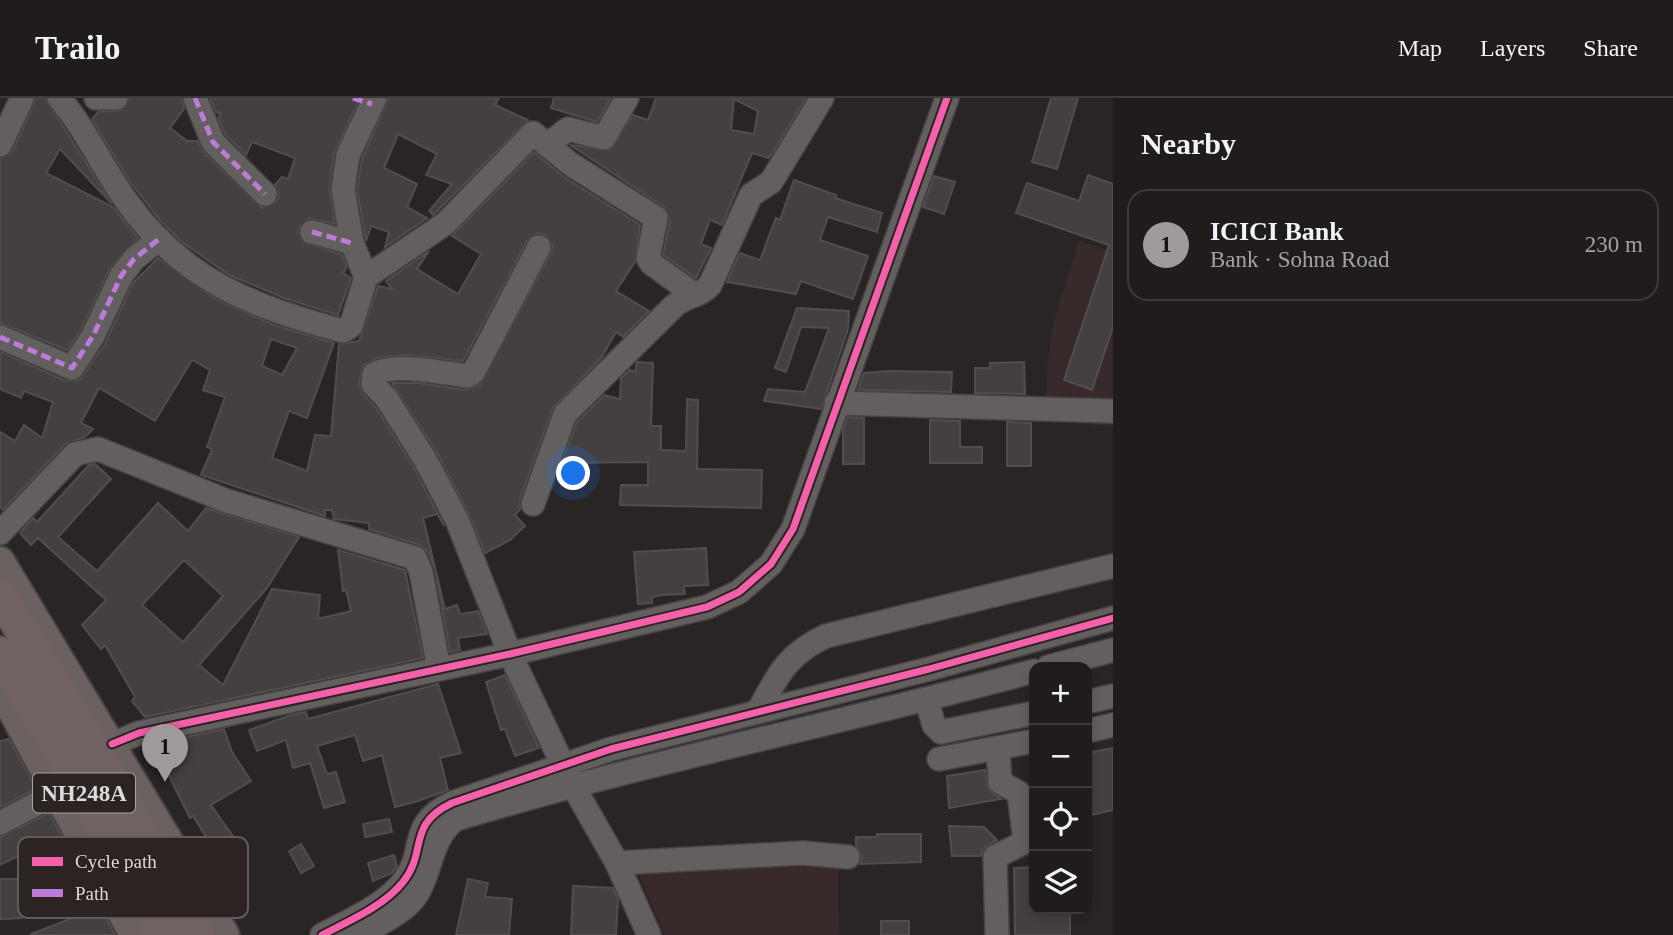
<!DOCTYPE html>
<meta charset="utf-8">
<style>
:root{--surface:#201c1c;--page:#282525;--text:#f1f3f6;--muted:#a2a1a3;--line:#3d3a3b;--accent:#a09a9a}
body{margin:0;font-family:Georgia,serif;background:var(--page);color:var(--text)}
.controls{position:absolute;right:21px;bottom:21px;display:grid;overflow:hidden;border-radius:14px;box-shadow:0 4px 10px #0003}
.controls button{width:63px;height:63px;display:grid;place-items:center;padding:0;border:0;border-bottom:2px solid var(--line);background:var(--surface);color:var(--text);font:35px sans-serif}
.you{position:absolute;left:574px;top:376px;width:24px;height:24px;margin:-18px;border:5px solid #fff;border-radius:50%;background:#1a73e8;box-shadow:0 0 0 10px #1a73e833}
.badge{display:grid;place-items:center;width:46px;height:46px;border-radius:50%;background:var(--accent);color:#111;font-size:23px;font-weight:700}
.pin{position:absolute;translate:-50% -58px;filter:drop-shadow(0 2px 4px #0008)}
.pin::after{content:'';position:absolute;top:37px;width:24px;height:21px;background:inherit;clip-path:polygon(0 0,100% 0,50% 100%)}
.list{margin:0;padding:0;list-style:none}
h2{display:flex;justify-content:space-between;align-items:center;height:91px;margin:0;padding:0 28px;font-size:30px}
h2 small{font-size:23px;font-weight:400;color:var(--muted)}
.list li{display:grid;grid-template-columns:46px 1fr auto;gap:21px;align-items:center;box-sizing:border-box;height:112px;margin:0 14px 14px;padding:0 14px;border:2px solid var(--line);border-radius:21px}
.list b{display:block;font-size:26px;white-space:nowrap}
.list p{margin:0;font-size:23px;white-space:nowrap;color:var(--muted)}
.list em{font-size:23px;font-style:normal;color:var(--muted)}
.icon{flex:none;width:38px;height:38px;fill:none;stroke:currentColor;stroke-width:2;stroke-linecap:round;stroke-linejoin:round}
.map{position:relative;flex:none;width:1113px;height:837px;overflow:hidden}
header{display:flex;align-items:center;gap:42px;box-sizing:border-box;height:98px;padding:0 35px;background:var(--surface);border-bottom:2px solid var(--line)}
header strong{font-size:33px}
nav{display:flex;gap:38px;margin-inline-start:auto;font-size:24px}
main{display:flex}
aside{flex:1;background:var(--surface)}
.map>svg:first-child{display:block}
</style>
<header>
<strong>Trailo</strong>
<nav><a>Map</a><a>Layers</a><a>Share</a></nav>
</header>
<main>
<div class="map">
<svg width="1113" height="837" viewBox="0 0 1113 837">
<rect width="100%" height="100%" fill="#2a2525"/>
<!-- built -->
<g fill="#38292a">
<polygon points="1079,143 1113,154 1113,328 1091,327 1091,308 1046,307 1047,268 1054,222"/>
<polygon points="838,768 839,837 664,837 637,772"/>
</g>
<!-- building -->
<g fill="#454040" stroke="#524d4d" stroke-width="2" fill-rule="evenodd">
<polygon points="36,0 45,0 112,106 60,51 46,75 113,109 138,140 110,170 81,231 67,252 0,225 0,61 13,53"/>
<polygon points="130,0 181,0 184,11 170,30 187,43 198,43 203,54 262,110 275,105 279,99 275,87 282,79 288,81 295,60 252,44 246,57 225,36 218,20 221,16 216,14 210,0 360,0 334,55 329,89 335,126 309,120 298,131 303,144 342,157 347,169 343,175 351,180 338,217 284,200 229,177 182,144 160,122 130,84 92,21 98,14 122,12"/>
<polygon points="389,0 499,0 495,7 528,22 433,117 429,113 452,86 426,77 437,56 398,36 384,70 417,86 407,109 427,120 385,149 389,134 371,128 366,143 357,91 362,61"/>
<polygon points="554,0 611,0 597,24 551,10"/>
<path d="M 656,0 L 806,0 L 769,60 L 752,55 L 722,127 L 710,122 L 701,146 L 711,150 L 696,180 L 663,157 L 670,122 L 664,109 L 570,47 L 610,52 L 633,17 L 648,22 ZM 734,1 L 758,13 L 754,36 L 731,32 Z"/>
<polygon points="1051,0 1078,0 1057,71 1032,64"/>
<path d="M 534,54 L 561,77 L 640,127 L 635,164 L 616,193 L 649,213 L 623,239 L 616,234 L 602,259 L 552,311 L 520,401 L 520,411 L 515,417 L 525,428 L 510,442 L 485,455 L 469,416 L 438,356 L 392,285 L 419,285 L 465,292 L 480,287 L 551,155 L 553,148 L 546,137 L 538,135 L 527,143 L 463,263 L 408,257 L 381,259 L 363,267 L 359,285 L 362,295 L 376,310 L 414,370 L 444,428 L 438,416 L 423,420 L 445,511 L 457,507 L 460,516 L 478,513 L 487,536 L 458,540 L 460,552 L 450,554 L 435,471 L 428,454 L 420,447 L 369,431 L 369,425 L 334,421 L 332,412 L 325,412 L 325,418 L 201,377 L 212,351 L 207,349 L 225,299 L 203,292 L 210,272 L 192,262 L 155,323 L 99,290 L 81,325 L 93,331 L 85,339 L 65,346 L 3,412 L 0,409 L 0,334 L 15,343 L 24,327 L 42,340 L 53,304 L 24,293 L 21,300 L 0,291 L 0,254 L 66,283 L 80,282 L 105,246 L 133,185 L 158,160 L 217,202 L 274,227 L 334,245 L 307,320 L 289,313 L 272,360 L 307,373 L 315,337 L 331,338 L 339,246 L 359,243 L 378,188 L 392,191 L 386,183 L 429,153 L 417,171 L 458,196 L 481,156 L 452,138 ZM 271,241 L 297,250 L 282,277 L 262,268 Z"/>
<polygon points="1088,77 1113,86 1113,229 1092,292 1064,282 1109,147 1016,115 1027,85 1079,103"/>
<polygon points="934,78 955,84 944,116 923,109"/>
<polygon points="794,82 836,97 835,100 882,115 877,134 828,119 820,142 868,158 853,201 801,183 796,196 727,184 740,155 760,162 776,120 780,122"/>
<polygon points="797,210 849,213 848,231 821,311 764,303 768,291 805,294 829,230 801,229 786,274 775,270"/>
<polygon points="637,264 653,265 651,328 661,328 661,352 686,353 687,301 698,302 697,371 762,372 761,410 620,407 621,387 648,387 648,364 562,365 577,324 604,297 620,301 621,280 630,272 635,274"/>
<polygon points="1024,264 1025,296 975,295 975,270 990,270 990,265"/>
<polygon points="889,273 952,274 951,294 858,292 864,275"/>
<polygon points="848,319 864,320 864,366 843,366 843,332"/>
<polygon points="930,322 960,323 960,349 982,349 982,365 930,365"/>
<polygon points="1007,324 1031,325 1031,368 1007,368"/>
<path d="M 95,366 L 111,381 L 58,439 L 97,473 L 158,405 L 188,433 L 206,410 L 299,439 L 267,490 L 199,567 L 223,587 L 272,491 L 320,497 L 318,521 L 351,513 L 346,492 L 343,493 L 338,452 L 405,472 L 423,560 L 145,619 L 132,603 L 135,599 L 105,547 L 101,551 L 82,527 L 106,502 L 38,440 L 31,447 L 20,435 L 33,420 L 37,424 L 89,367 ZM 184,462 L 223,498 L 183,544 L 142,507 Z"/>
<polygon points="706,450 708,487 684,488 685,496 662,497 652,499 652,505 638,506 634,454"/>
<polygon points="505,577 539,650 515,658 505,631 501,632 486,584"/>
<polygon points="438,586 461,655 440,660 448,692 415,704 395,709 382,657 363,663 355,637 317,648 327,676 336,674 345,704 324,710 310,665 293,670 286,642 257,653 249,632 291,617 306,614 308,621"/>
<polygon points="224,631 232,654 251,683 211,707 235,741 226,748 242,780 234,784 228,774 217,779 211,768 221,763 193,718 190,720 153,646"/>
<polygon points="9,641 36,691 0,709 0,643"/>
<polygon points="1113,650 1113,712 1087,718 1087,655"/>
<polygon points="985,672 988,691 1001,701 949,710 947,678"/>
<polygon points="49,715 74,761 36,782 33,751 0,767 0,739"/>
<polygon points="389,721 392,734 365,739 363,726"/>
<polygon points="949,728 984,729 997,742 983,751 981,758 952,758"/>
<polygon points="877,736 921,736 921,764 860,766 862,760 856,747 856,739 877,739"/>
<polygon points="301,746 314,768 301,775 289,753"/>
<polygon points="394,757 397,768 392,775 373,783 368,765"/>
<polygon points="1034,769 1034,811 1070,811 1070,837 1015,837 1014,770"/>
<polygon points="0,781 21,781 22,820 0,821"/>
<polygon points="468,781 488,785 485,799 512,801 509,837 456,837"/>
<polygon points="573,788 613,790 618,801 616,837 571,837"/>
<polygon points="100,809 115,837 32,837 31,836"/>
<rect x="881" y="823" width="28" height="14"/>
</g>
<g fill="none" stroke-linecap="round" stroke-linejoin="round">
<defs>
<g id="minor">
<path d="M 59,0 C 86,31 103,71 127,104 C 185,184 252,208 343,233 L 351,228 L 366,179 L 352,145 L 343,91 L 348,57 L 375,0"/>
<polyline points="96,0 116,0"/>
<polyline points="195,0 213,44 265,96"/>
<polyline points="0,47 22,0"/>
<polyline points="547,47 568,31 604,40 627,0"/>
<polyline points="312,134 352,145"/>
<path d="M 539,149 L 473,275 L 467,278 C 443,275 396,264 374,276 L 373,286 L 387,301 L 426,363 L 457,422 L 510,556 L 572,686 L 617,765 L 649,837"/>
<polyline points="366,179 446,125 533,35 569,65 656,120 648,160 652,166 694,196"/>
<polyline points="0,239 72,270 93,238 121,178 134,161 159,141"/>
<polyline points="836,305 1113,313"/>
<path d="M 533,406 L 565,316 L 674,208 C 685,198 701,198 710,187 L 751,97 L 771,84 L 822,0"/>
<polyline points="0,435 75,356 98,351 227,403 415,460 421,474 439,571"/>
<polyline points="1048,569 1113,552"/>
<polyline points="926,601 934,627 941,634 1034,615"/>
<polyline points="1087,604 1113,598"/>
<path d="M 758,614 C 777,578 787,556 826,538 L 1113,468"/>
<polyline points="1087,633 1113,627"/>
<polyline points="112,646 139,635 510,556 707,509 739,494 771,466 793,431 947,0"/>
<polyline points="939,661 1034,643"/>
<polyline points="0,725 56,696"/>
<polyline points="617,765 803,755 848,759"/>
<path d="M 322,837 C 349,823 384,808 403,784 C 428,753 406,727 452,705 L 611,651 L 929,571 L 1113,520"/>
<path d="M 359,837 C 378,826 405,815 417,796 C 433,770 430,740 456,721 C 647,664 842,625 1034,573"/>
<polyline points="997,837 995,759 1025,744 1019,695 1000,684 998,650"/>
</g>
<g id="major">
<polyline points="0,463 225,837"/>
<polyline points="0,590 134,837"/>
</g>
<g id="highway">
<polyline points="0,497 92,647 198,837"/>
<polyline points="0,555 66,663 163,837"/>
</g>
</defs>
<!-- minor casing -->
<use href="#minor" stroke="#474343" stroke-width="26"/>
<!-- major casing -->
<use href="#major" stroke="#474343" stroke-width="32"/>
<!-- highway casing -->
<use href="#highway" stroke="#474343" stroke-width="37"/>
<!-- minor -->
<use href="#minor" stroke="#635f5f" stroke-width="23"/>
<!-- major -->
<use href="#major" stroke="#6b6161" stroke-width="28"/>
<!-- highway -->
<use href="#highway" stroke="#706163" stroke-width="33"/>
<!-- quiet -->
<g stroke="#bd7bd9" stroke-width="5" stroke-dasharray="10 5" stroke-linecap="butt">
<polyline points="195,0 213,44 265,96"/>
<polyline points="353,0 372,6"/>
<polyline points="312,134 352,145"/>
<polyline points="0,239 72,270 93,238 121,178 134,161 159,141"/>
</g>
<defs>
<g id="cycleway">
<polyline points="112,646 139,635 510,556 707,509 739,494 771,466 793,431 947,0"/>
<path d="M 322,837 C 349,823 384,808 403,784 C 428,753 406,727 452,705 L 611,651 L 929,571 L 1113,520"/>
</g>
</defs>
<!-- cycleway casing -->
<use href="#cycleway" stroke="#2c2323" stroke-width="11"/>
<!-- cycleway -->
<use href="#cycleway" stroke="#f560ab" stroke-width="7"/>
</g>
<g text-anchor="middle" stroke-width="7" stroke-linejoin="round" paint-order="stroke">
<!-- shield labels -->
<rect fill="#2c2323" stroke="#a9a2a2" stroke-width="2" x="33" y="675.5" width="102" height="39" rx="5"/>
<g font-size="23" font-weight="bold" fill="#dfd9d9">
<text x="84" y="703">NH248A</text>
</g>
</g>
<!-- legend -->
<rect x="18" y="739" width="230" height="81" rx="10" fill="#2c2323" stroke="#625a5a" stroke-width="2"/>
<rect x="32" y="759" width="31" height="9" fill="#f560ab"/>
<rect x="32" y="791" width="31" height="8" fill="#bd7bd9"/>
<g font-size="19" fill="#dfd9d9">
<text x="75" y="770">Cycle path</text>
<text x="75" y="802">Path</text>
</g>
</svg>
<div class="controls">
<button>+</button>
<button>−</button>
<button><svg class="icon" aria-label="locate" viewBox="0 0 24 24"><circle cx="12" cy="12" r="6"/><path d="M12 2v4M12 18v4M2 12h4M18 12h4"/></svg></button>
<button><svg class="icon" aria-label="layers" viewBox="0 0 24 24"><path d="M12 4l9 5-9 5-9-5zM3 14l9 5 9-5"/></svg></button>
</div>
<div class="you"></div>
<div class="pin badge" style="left:165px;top:684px">1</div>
</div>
<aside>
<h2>Nearby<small></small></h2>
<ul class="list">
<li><span class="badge">1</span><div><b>ICICI Bank</b><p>Bank · Sohna Road</p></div><em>230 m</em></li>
</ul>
</aside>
</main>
